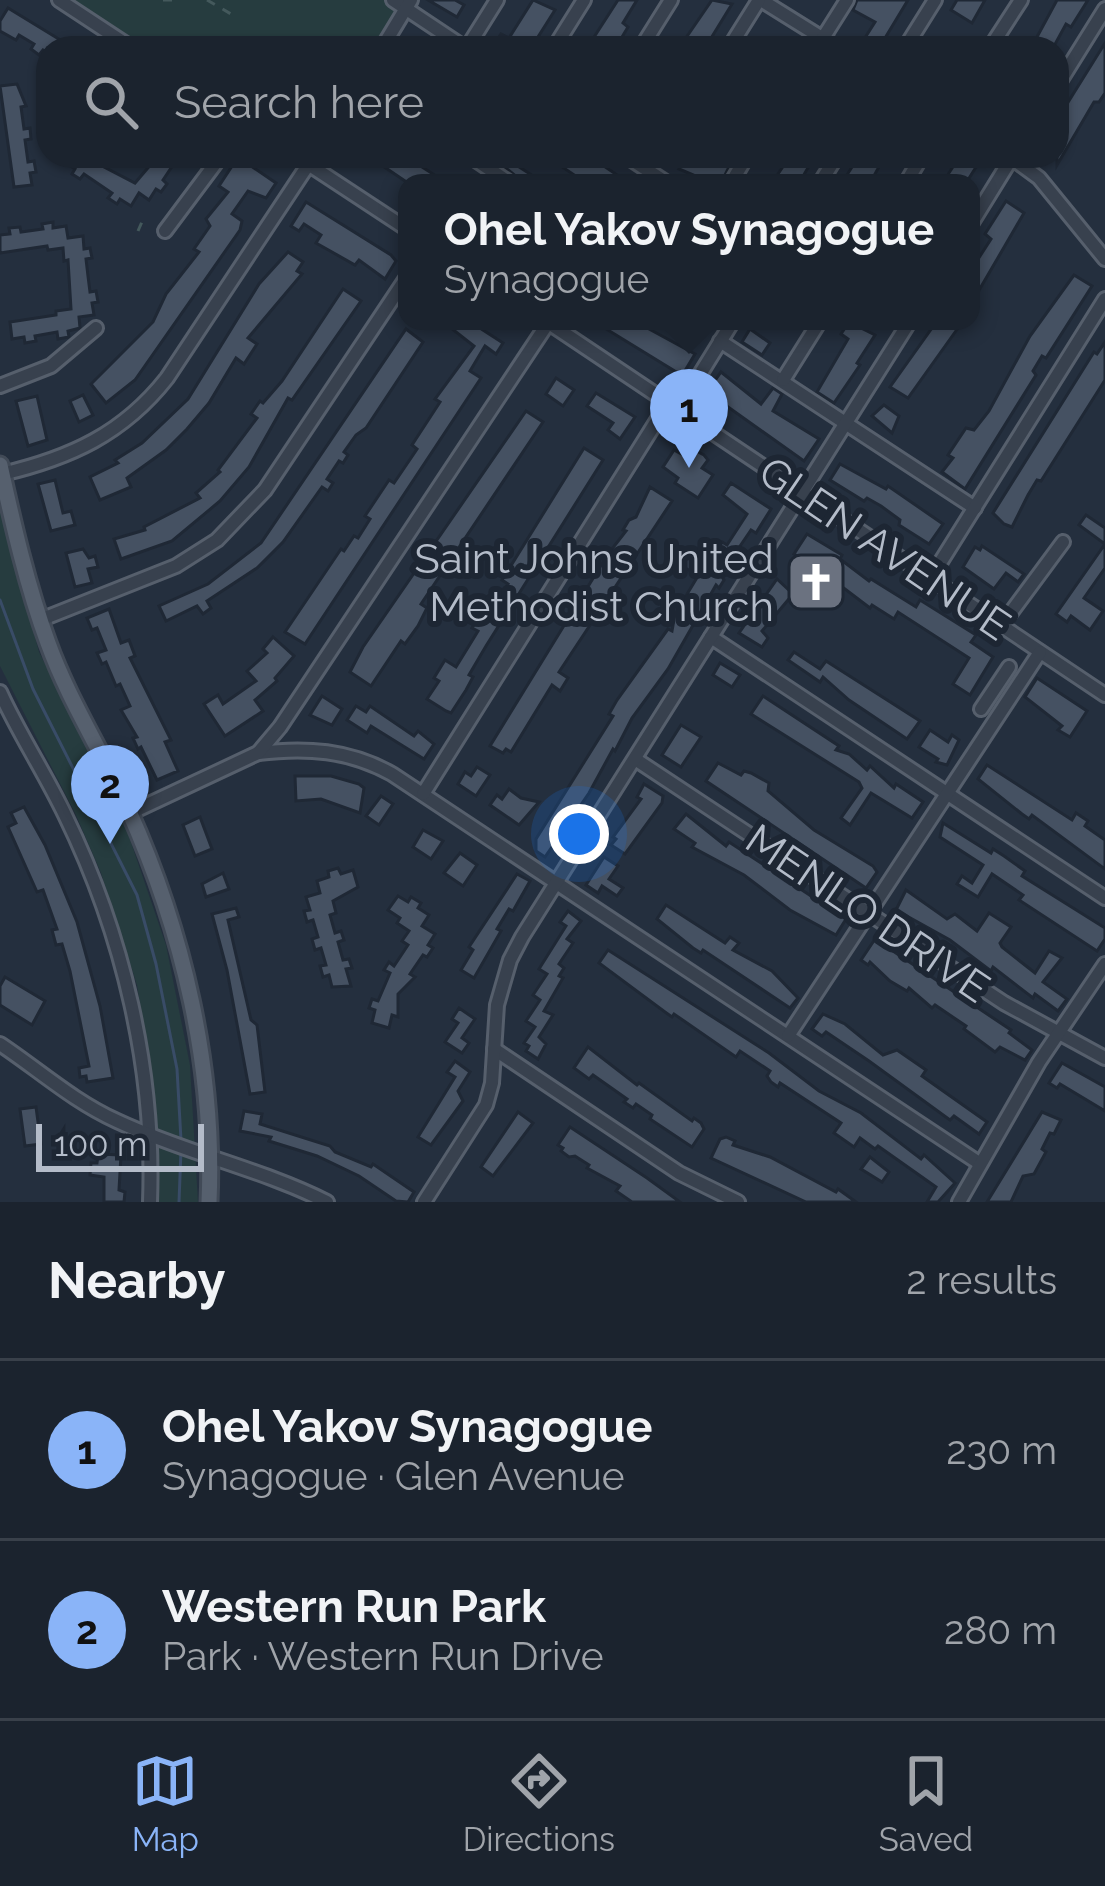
<!DOCTYPE html>
<meta charset="utf-8">
<style>
:root{--surface:#1b232e;--page:#242b36;--text:#f1f3f6;--muted:#a0a4aa;--line:#39404a;--accent:#8ab4f8}
body{margin:0;font-family:Raleway,sans-serif;background:var(--page);color:var(--text)}
.scale{position:absolute;left:36px;bottom:30px;width:168px;box-sizing:border-box;padding-left:12px;border:6px solid #b4bcc9;border-top:0;font-size:33px;line-height:42px;white-space:nowrap;color:#b4bcc9;-webkit-text-stroke:9px #1d2633;paint-order:stroke}
.you{position:absolute;left:579px;top:834px;width:42px;height:42px;margin:-30px;border:9px solid #fff;border-radius:50%;background:#1a73e8;box-shadow:0 0 0 18px #1a73e833}
.badge{display:grid;place-items:center;width:78px;height:78px;border-radius:50%;background:var(--accent);color:#111;font-size:39px;font-weight:700}
.pin{position:absolute;translate:-50% -99px;filter:drop-shadow(0 3px 6px #0008)}
.pin::after{content:'';position:absolute;top:63px;width:42px;height:36px;background:inherit;clip-path:polygon(0 0,100% 0,50% 100%)}
.popup{position:absolute;left:398px;top:174px;width:582px;height:156px;box-sizing:border-box;display:grid;place-content:center;border-radius:24px;background:var(--surface);filter:drop-shadow(0 3px 9px #0005);font-size:39px;white-space:nowrap;color:var(--muted)}
.popup b{font-size:45px;color:var(--text)}
.popup::after{content:'';position:absolute;left:50%;top:100%;margin-left:-24px;border:24px solid transparent;border-top-color:var(--surface)}
.list{margin:0;padding:0;list-style:none}
h2{display:flex;justify-content:space-between;align-items:center;height:156px;margin:0;padding:0 48px;font-size:51px}
h2 small{font-size:39px;font-weight:400;color:var(--muted)}
.list li{display:grid;grid-template-columns:78px 1fr auto;gap:36px;align-items:center;box-sizing:border-box;height:180px;padding:0 48px;border-top:3px solid var(--line)}
.list b{display:block;font-size:45px;white-space:nowrap}
.list p{margin:0;font-size:39px;white-space:nowrap;color:var(--muted)}
.list em{font-size:39px;font-style:normal;color:var(--muted)}
.icon{flex:none;width:66px;height:66px;fill:none;stroke:currentColor;stroke-width:2;stroke-linecap:round;stroke-linejoin:round}
.map{position:relative;flex:none;width:1105px;height:1202px;overflow:hidden}
.search{position:absolute;background:var(--surface);box-shadow:0 3px 9px #0004;left:36px;right:36px;top:36px;height:132px;display:flex;align-items:center;gap:30px;box-sizing:border-box;padding:0 42px;border-radius:36px;color:var(--muted);font-size:45px}
.sheet{height:516px;background:var(--surface)}
nav{display:flex;justify-content:space-around;align-items:center;box-sizing:border-box;height:168px;border-top:3px solid var(--line);background:var(--surface);font-size:33px;color:var(--muted)}
nav a{display:grid;justify-items:center;gap:6px}
nav .on{color:var(--accent)}
.map>svg:first-child{display:block}
</style>
<div class="map">
<svg width="1105" height="1202" viewBox="0 0 1105 1202">
<rect width="100%" height="100%" fill="#242f3e"/>
<!-- green -->
<g fill="#263c3f">
<polygon points="70,0 384,0 399,10 375,48 143,48"/>
<polygon points="0,502 39,652 122,816 166,945 190,1065 198,1202 158,1202 156,1106 137,985 101,873 76,815 0,666"/>
</g>
<g fill="none" stroke-linecap="round" stroke-linejoin="round">
<!-- stream -->
<g stroke="#394c67" stroke-width="3">
<polyline points="0,600 33,689 137,895 156,964 177,1069 181,1140"/>
<polyline points="179,1202 181,1150"/>
</g>
</g>
<!-- building -->
<g fill="#455162" stroke="#1f2835" stroke-width="3">
<polygon points="428,0 455,0 464,5 457,17"/>
<polygon points="533,0 555,10 531,48 492,48 501,34 509,38"/>
<polygon points="618,0 637,0 623,23 628,27 622,37 632,44 631,48 587,48"/>
<polygon points="712,0 732,4 705,48 679,48"/>
<polygon points="857,0 908,0 879,48 861,44 875,22 853,10"/>
<polygon points="957,0 985,0 972,23 951,10"/>
<polygon points="1057,0 1088,0 1071,27 1066,24 1053,48 1031,48"/>
<polygon points="8,8 62,41 58,48 48,48 48,53 43,50 39,55 31,49 34,44 19,35 16,40 0,31 0,21"/>
<polygon points="1105,43 1105,93 1099,102 1094,102 1057,165 1057,120"/>
<polygon points="17,84 26,106 21,107 24,129 30,128 31,139 25,140 28,162 34,161 36,172 30,173 32,185 14,187 0,86"/>
<polygon points="69,156 94,156 92,159 104,167 135,183 158,156 179,156 163,180 167,184 161,192 156,189 149,200 139,193 131,206 120,199 117,204 108,198 112,193 84,174 80,179 72,174 75,169 65,162"/>
<polygon points="381,156 405,156 447,183 408,183 377,162"/>
<polygon points="546,156 589,156 629,183 586,183"/>
<polygon points="687,156 724,156 732,161 721,183 712,183 679,169"/>
<polygon points="790,156 815,156 799,183 772,183"/>
<polygon points="859,156 885,156 870,183 852,183 845,178"/>
<polygon points="960,156 983,156 966,183 951,183 945,179"/>
<polygon points="238,157 276,183 266,198 248,191 232,214 242,221 240,230 135,380 106,403 91,384 153,322 166,294 199,252 194,249 210,226 206,219 228,192 219,186"/>
<polygon points="504,157 513,163 544,183 524,183 500,163"/>
<polygon points="1006,201 1024,213 971,304 971,270 991,239 985,234"/>
<polygon points="306,202 391,255 396,261 385,279 359,260 355,265 316,243 321,235 304,224 299,231 291,226"/>
<polygon points="53,222 53,228 66,226 68,238 83,236 84,249 90,248 92,258 86,259 88,276 90,292 96,291 98,302 92,303 94,315 79,317 80,328 68,331 69,337 58,339 57,332 35,336 36,341 25,343 24,337 12,339 10,322 56,315 56,311 71,309 68,260 64,261 63,248 48,250 47,246 0,253 0,235 10,234 9,228 20,227 21,232 43,229 42,224"/>
<polygon points="288,252 303,262 297,271 302,274 248,338 257,344 244,364 236,358 209,403 187,429 166,450 127,478 131,487 100,500 90,477 118,463 115,460 142,443 188,399 259,284"/>
<polygon points="1074,275 1092,286 1046,358 1042,356 1033,371 1036,375 965,489 942,472 953,458 948,455 966,428 974,430 989,411 1030,336"/>
<polygon points="343,289 361,301 292,400 288,398 249,467 220,501 172,541 121,559 114,539 145,530 144,527 200,498 196,493 220,472 218,470 257,418 251,414 260,401 263,403 282,381"/>
<polygon points="442,321 469,321 503,343 496,354 485,346 470,371 481,378 305,644 285,632 341,549 344,551 354,536 358,538 370,519 365,516 389,480 394,483 417,449 412,445 440,402 435,399 474,346"/>
<polygon points="608,321 645,321 652,326 649,329 695,354 683,374 678,373 603,327"/>
<polygon points="937,321 963,321 908,398 890,387"/>
<polygon points="849,322 875,335 857,363 860,365 834,403 817,392 848,339 841,334"/>
<polygon points="406,329 423,342 366,428 356,435 344,452 348,455 343,463 339,461 327,479 333,483 328,491 322,487 283,542 257,568 207,601 211,608 203,614 197,606 166,621 159,606 208,584 261,543"/>
<polygon points="750,329 770,343 762,355 742,342"/>
<polygon points="1105,342 1105,380 1041,481 1037,480 1028,495 1012,527 1004,524 993,513 1094,352 1097,354"/>
<polygon points="721,372 761,404 773,388 782,394 773,411 819,439 804,461 707,392"/>
<polygon points="556,378 574,390 563,406 546,394"/>
<polygon points="596,393 635,417 620,439 608,430 613,423 587,406"/>
<polygon points="83,395 93,415 79,422 70,401"/>
<polygon points="37,396 47,440 28,446 16,401"/>
<polygon points="884,405 899,416 892,433 872,416"/>
<polygon points="526,411 543,422 421,604 427,608 418,626 405,644 401,641 371,686 350,672 363,647"/>
<polygon points="584,448 603,460 486,646 469,675 473,677 466,690 451,713 446,711 427,699 439,681 434,678 445,660 456,667 478,631 472,628 480,615 486,619 508,584 502,580"/>
<polygon points="690,448 704,455 708,460 702,468 713,475 698,498 675,483 678,478 663,467 674,450 685,456"/>
<polygon points="840,464 886,489 888,486 943,524 929,544 899,525 900,520 881,506 867,498 864,501 830,480"/>
<polygon points="55,480 63,513 71,511 75,525 51,531 38,484"/>
<polygon points="731,483 771,509 756,533 751,530 736,552 721,575 724,580 719,588 716,585 668,669 632,718 615,751 613,749 589,793 545,857 536,851 536,839 613,716 609,714 617,700 668,629 672,631 675,614 698,576 676,562 682,552 705,562 722,542 727,545 747,514 723,495"/>
<polygon points="650,487 672,501 559,672 568,678 560,691 552,685 511,752 506,749 503,753 490,746 608,554 626,531 623,530 629,520 636,517"/>
<polygon points="1086,515 1105,528 1105,568 1084,598 1103,611 1090,630 1071,616 1067,622 1056,614 1105,544 1079,525"/>
<polygon points="807,534 842,555 840,559 869,581 871,579 916,607 920,600 976,635 971,642 993,657 970,695 953,684 969,658 898,612 894,619 872,605 870,608 837,583 839,580 794,554"/>
<polygon points="982,546 1024,574 1018,582 1006,573 994,589 963,567 975,547 980,550"/>
<polygon points="83,549 89,558 95,556 98,567 88,569 92,583 75,587 66,553"/>
<polygon points="777,579 793,594 762,631 768,638 762,647 739,633"/>
<polygon points="109,609 121,643 129,640 135,656 130,658 171,740 165,742 178,771 157,780 141,747 138,749 133,738 137,737 121,710 130,706 120,684 116,686 106,662 102,664 97,653 106,650 97,628 92,630 87,618"/>
<polygon points="273,637 294,656 275,678 277,681 255,700 263,711 225,736 204,704 218,695 223,704 256,681 247,671 267,653 263,649"/>
<polygon points="794,652 820,669 826,661 920,721 907,739 849,700 823,677 820,682 788,660"/>
<polygon points="720,663 740,675 732,687 713,675"/>
<polygon points="1037,678 1087,711 1070,737 1058,730 1062,726 1025,697"/>
<polygon points="322,696 342,709 332,725 310,715"/>
<polygon points="763,696 839,746 836,750 849,754 867,770 870,766 894,788 896,784 923,802 912,818 871,793 850,825 841,818 862,788 859,782 751,714"/>
<polygon points="356,706 366,712 370,706 414,736 418,731 434,744 424,759 371,726 367,733 347,720"/>
<polygon points="681,725 701,737 681,767 662,755"/>
<polygon points="930,730 948,742 952,735 959,740 947,765 936,762 938,759 919,747"/>
<polygon points="718,763 741,775 744,771 751,773 769,783 768,791 814,830 873,866 877,872 866,888 706,781"/>
<polygon points="987,765 1072,820 1076,813 1088,821 1085,826 1105,840 1105,869 1032,815 1029,819 1022,814 978,779"/>
<polygon points="477,767 490,775 476,796 458,784 465,772 471,776"/>
<polygon points="295,776 331,776 359,784 364,788 360,813 321,799 296,801"/>
<polygon points="644,784 663,796 662,803 625,854 611,845 616,839 613,837 641,799 637,797"/>
<polygon points="509,789 521,798 539,802 519,825 490,805 497,795 502,799"/>
<polygon points="381,796 393,804 379,825 366,816"/>
<polygon points="24,807 45,845 77,922 100,1006 113,1078 87,1082 86,1076 80,1077 79,1068 89,1066 70,971 62,944 56,945 52,930 57,929 43,890 37,892 8,827 16,823 11,813"/>
<polygon points="686,814 726,846 729,842 846,919 836,935 790,910 744,875 692,847 695,843 674,829"/>
<polygon points="200,817 212,849 195,856 183,825"/>
<polygon points="943,823 991,853 993,849 1004,856 1025,871 1022,876 1105,928 1105,939 1097,951 1019,900 1023,895 992,874 978,897 957,884 962,876 972,883 983,865 940,837"/>
<polygon points="423,830 443,841 431,859 413,847"/>
<polygon points="460,853 477,865 463,886 444,873"/>
<polygon points="604,857 618,866 609,879 623,888 617,896 602,886 598,893 586,885"/>
<polygon points="338,868 341,874 353,870 358,887 333,901 336,913 330,915 335,933 341,931 344,940 338,942 343,960 349,959 352,968 346,969 351,986 332,987 329,975 323,977 320,966 326,965 321,948 315,950 312,939 318,937 313,920 307,922 304,911 310,910 306,897 320,893 317,881 329,877 328,871"/>
<polygon points="223,873 229,889 206,897 202,884"/>
<polygon points="517,874 530,881 513,911 509,909 497,929 501,931 474,978 461,970 473,950 469,947"/>
<polygon points="906,890 947,919 955,914 977,931 989,913 1011,927 1000,943 1002,947 1035,973 1049,951 1062,958 1043,982 1067,999 1058,1011 1035,994 1033,998 993,967 991,971 950,940 896,910"/>
<polygon points="398,896 408,902 411,897 421,903 418,908 429,915 422,926 435,934 428,945 433,948 427,957 423,955 410,974 415,977 398,994 398,1017 392,1015 389,1028 372,1023 375,1010 369,1008 372,999 378,1001 390,973 384,970 389,962 394,966 408,945 402,941 409,931 397,923 400,918 388,910"/>
<polygon points="666,905 725,943 730,937 739,943 733,950 772,971 798,998 790,1008 703,950 701,953 693,948 657,919"/>
<polygon points="236,908 239,917 228,920 251,1020 257,1025 265,1092 250,1094 227,970 212,914"/>
<polygon points="568,911 581,921 567,939 573,943 559,964 564,968 559,976 563,978 544,1011 553,1015 539,1037 546,1044 538,1059 526,1051 529,1046 524,1043 535,1027 526,1021 540,1000 533,995 547,974 539,969 566,926 560,922"/>
<polygon points="875,939 1011,1030 1009,1033 1032,1050 1025,1060 1000,1047 995,1052 964,1029 966,1026 935,1005 932,1008 909,988 907,991 890,981 870,962 868,965 861,960"/>
<polygon points="608,950 769,1053 819,1091 861,1113 921,1159 924,1155 955,1183 938,1202 927,1202 936,1187 878,1146 875,1149 860,1138 854,1147 834,1133 841,1123 780,1083 778,1087 771,1082 767,1076 770,1071 740,1051 736,1057 674,1014 672,1017 665,1012 599,963"/>
<polygon points="5,977 45,1001 32,1025 0,1005 0,986"/>
<polygon points="459,1008 475,1019 462,1038 469,1043 462,1053 445,1042 458,1023 452,1019"/>
<polygon points="823,1014 845,1024 883,1055 897,1050 926,1070 922,1076 987,1122 979,1134 954,1116 950,1120 869,1061 826,1032 822,1036 812,1029"/>
<polygon points="588,1047 637,1085 639,1083 692,1121 694,1118 701,1123 704,1129 692,1147 650,1119 652,1115 636,1104 633,1108 624,1102 627,1099 593,1075 589,1079 574,1068"/>
<polygon points="455,1061 470,1072 458,1091 463,1101 431,1145 418,1137 455,1077 447,1072"/>
<polygon points="1062,1063 1105,1087 1105,1111 1060,1084 1057,1088 1049,1083"/>
<polygon points="36,1107 41,1144 25,1146 20,1109"/>
<polygon points="244,1111 262,1114 260,1124 330,1146 335,1152 371,1167 373,1164 414,1192 408,1202 396,1201 359,1176 317,1156 269,1141 271,1137 240,1131"/>
<polygon points="518,1112 533,1123 493,1176 481,1167"/>
<polygon points="1042,1112 1061,1120 1054,1134 1050,1133 1042,1149 1046,1152 1034,1174 1023,1176 1011,1202 987,1202"/>
<polygon points="570,1127 647,1178 680,1202 632,1202 616,1191 620,1186 587,1168 589,1165 575,1156 569,1157 561,1151 563,1148 558,1145"/>
<polygon points="726,1137 735,1141 733,1145 770,1157 836,1192 838,1189 856,1202 806,1202 711,1158 720,1139"/>
<polygon points="98,1154 121,1155 119,1190 125,1192 124,1202 104,1202 104,1177 90,1175 91,1163 97,1163"/>
<polygon points="870,1157 889,1172 882,1182 861,1169"/>
</g>
<g fill="none" stroke-linecap="round" stroke-linejoin="round">
<defs>
<g id="minor">
<polyline points="59,0 132,48"/>
<polyline points="393,0 465,48"/>
<polyline points="761,0 838,48"/>
<polyline points="823,38 847,0"/>
<polyline points="382,48 411,0"/>
<polyline points="467,48 497,0"/>
<polyline points="554,48 584,0"/>
<polyline points="641,48 671,0"/>
<polyline points="729,48 759,0"/>
<polyline points="905,48 935,0"/>
<polyline points="990,48 1021,0"/>
<polyline points="1057,86 1105,9"/>
<polyline points="296,156 407,229"/>
<polyline points="470,156 510,183"/>
<polyline points="626,156 667,183"/>
<polyline points="1009,156 1039,178 1105,259"/>
<polyline points="731,183 747,156"/>
<polyline points="820,183 837,156"/>
<polyline points="906,183 922,156"/>
<polyline points="971,224 1013,156"/>
<polyline points="165,231 221,156"/>
<polyline points="546,321 1105,695"/>
<polyline points="720,341 975,508"/>
<polyline points="783,380 820,321"/>
<polyline points="0,386 51,366 96,328"/>
<polyline points="678,410 733,321"/>
<path d="M 2,474 C 70,458 123,434 167,378 L 314,156"/>
<polyline points="930,579 1105,299"/>
<polyline points="40,620 176,566 217,540 265,490 407,277"/>
<polyline points="1001,626 1063,542"/>
<polyline points="711,637 1105,898"/>
<path d="M 0,692 C 19,734 45,773 65,815 C 123,934 155,1070 150,1202"/>
<polyline points="981,709 1009,667"/>
<path d="M 258,753 C 306,747 349,750 392,774 L 979,1163"/>
<polyline points="635,759 1004,1003 1105,1058"/>
<polyline points="423,794 668,403"/>
<polyline points="130,813 258,753 280,727 548,323"/>
<polyline points="788,1036 1040,652"/>
<path d="M 0,1044 C 39,1070 73,1101 117,1121 C 185,1153 259,1168 327,1202"/>
<polyline points="494,1049 679,1173 738,1202"/>
<polyline points="424,1202 486,1105 492,1083 497,1005 510,960 522,937 910,321"/>
<polyline points="959,1202 1039,1062 1105,964"/>
</g>
<path id="major" d="M 0,465 C 13,524 27,586 48,643 C 69,701 103,753 128,809 C 183,931 215,1068 209,1202"/>
</defs>
<!-- minor casing -->
<use href="#minor" stroke="#565f6c" stroke-width="18"/>
<!-- major casing -->
<use href="#major" stroke="#414a57" stroke-width="21"/>
<!-- path -->
<g stroke="#44595c" stroke-width="3" stroke-dasharray="9 9" stroke-linecap="butt">
<polyline points="163,0 180,0"/>
<polyline points="207,0 231,14"/>
<polyline points="138,231 144,217"/>
</g>
<!-- minor -->
<use href="#minor" stroke="#38414e" stroke-width="12"/>
<!-- major -->
<use href="#major" stroke="#56606e" stroke-width="15"/>
</g>
<!-- icons -->
<defs>
<symbol id="church-square" viewBox="-11 -11 22 22"><rect x="-9" y="-9" width="18" height="18" rx="4" fill="#6b7280" stroke="#1d2633"/><path d="M-1.2-6h2.4v3.5h3.3v2.4h-3.3V6h-2.4V-.1h-3.3v-2.4h3.3Z" fill="#fff"/></symbol>
</defs>
<g fill-rule="evenodd">
<use href="#church-square" x="783" y="549" width="66" height="66"/>
</g>
<g text-anchor="middle" stroke-width="12" stroke-linejoin="round" paint-order="stroke">
<!-- street labels -->
<g font-size="42" fill="#b4bcc9" stroke="#1d2633">
<text transform="translate(885 548) rotate(34)" y="15">GLEN AVENUE</text>
<text transform="translate(868 913) rotate(34)" y="15">MENLO DRIVE</text>
</g>
<!-- poi labels -->
<g font-size="42" fill="#b4bcc9" stroke="#1d2633" text-anchor="end">
<text x="774" y="573">Saint Johns United<tspan x="774" dy="48">Methodist Church</tspan></text>
</g>
</g>
</svg>
<div class="scale">100 m</div>
<div class="you"></div>
<div class="pin badge" style="left:689px;top:468px">1</div>
<div class="popup"><b>Ohel Yakov Synagogue</b>Synagogue</div>
<div class="pin badge" style="left:110px;top:844px">2</div>
<div class="search"><svg class="icon" aria-label="search" viewBox="0 0 24 24"><circle cx="10" cy="10" r="6"/><path d="M15 15l6 6"/></svg>Search here</div>
</div>
<section class="sheet">
<h2>Nearby<small>2 results</small></h2>
<ul class="list">
<li><span class="badge">1</span><div><b>Ohel Yakov Synagogue</b><p>Synagogue · Glen Avenue</p></div><em>230 m</em></li>
<li><span class="badge">2</span><div><b>Western Run Park</b><p>Park · Western Run Drive</p></div><em>280 m</em></li>
</ul>
</section>
<nav>
<a class="on"><svg class="icon" aria-label="map" viewBox="0 0 24 24"><path d="M3 6l6-2 6 2 6-2v14l-6 2-6-2-6 2zM9 4v14M15 6v14"/></svg>Map</a>
<a><svg class="icon" aria-label="directions" viewBox="0 0 24 24"><path d="M12 3l9 9-9 9-9-9zM9 14v-3h6M13 9l2 2-2 2"/></svg>Directions</a>
<a><svg class="icon" aria-label="saved" viewBox="0 0 24 24"><path d="M7 4h10v16l-5-4-5 4z"/></svg>Saved</a>
</nav>
